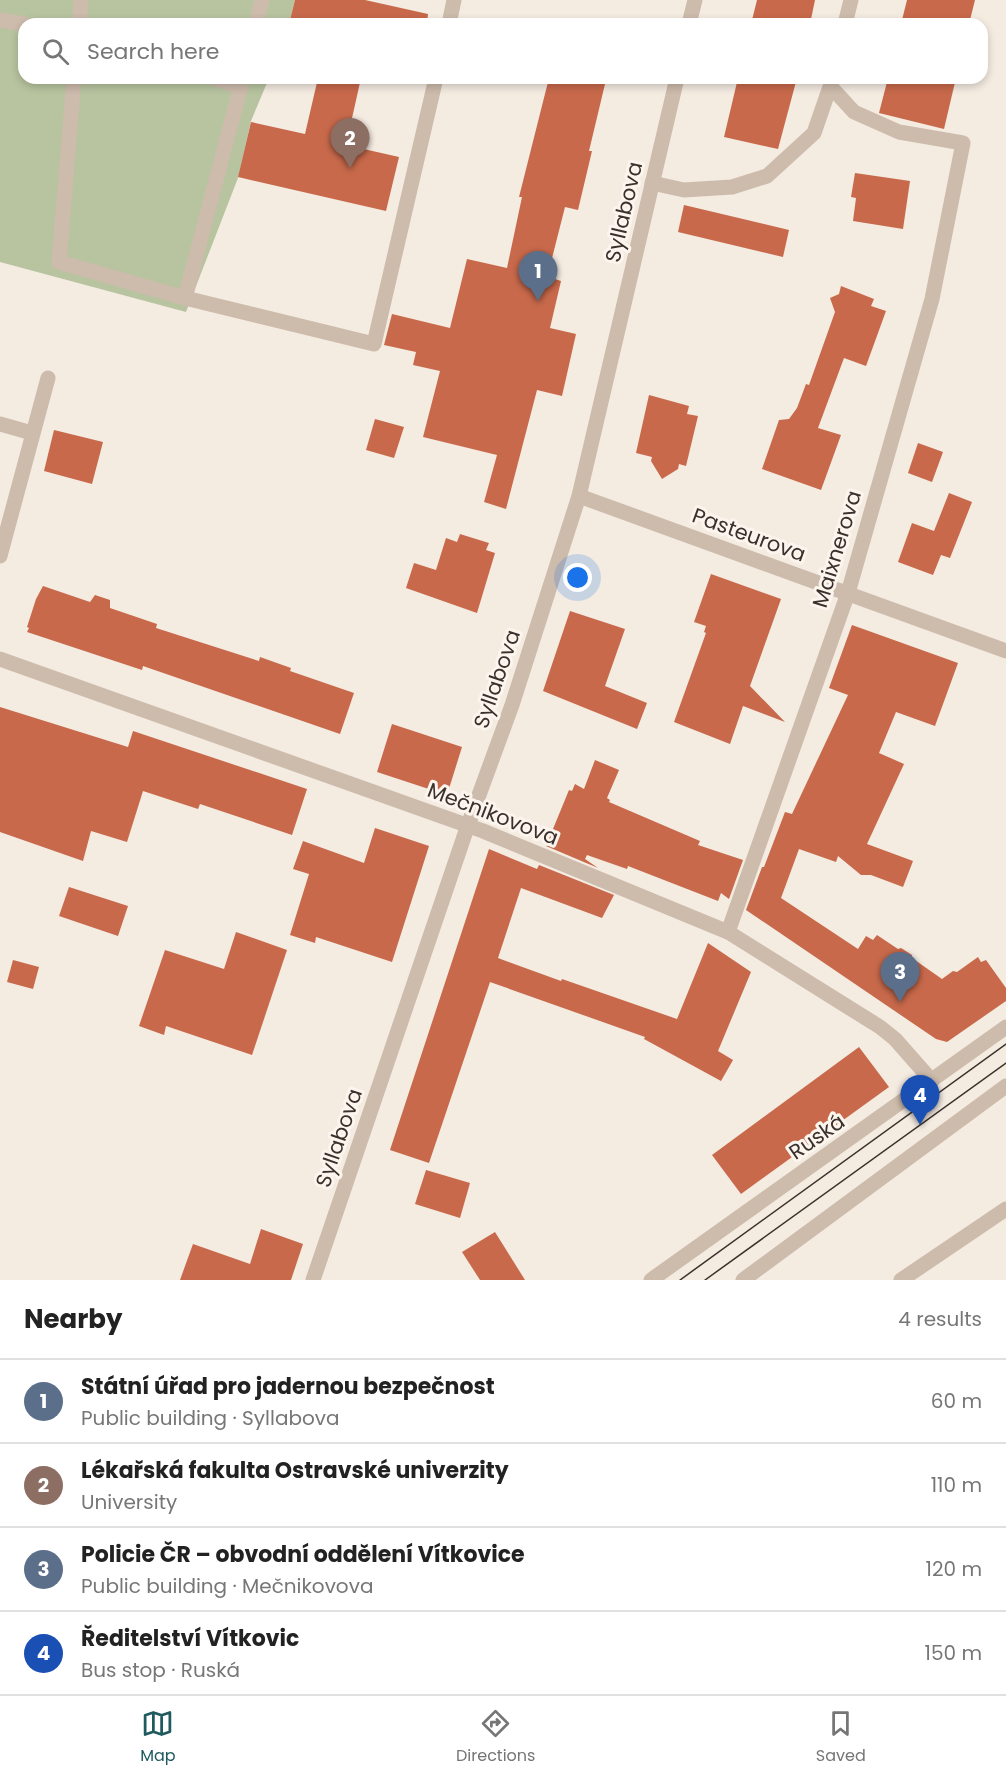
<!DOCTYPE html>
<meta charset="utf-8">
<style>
:root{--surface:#fff;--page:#f2f2f2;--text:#222;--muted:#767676;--line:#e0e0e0;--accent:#1f5a5e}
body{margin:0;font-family:Poppins,sans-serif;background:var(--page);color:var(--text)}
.you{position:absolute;left:578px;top:578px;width:21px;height:21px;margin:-15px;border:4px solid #fff;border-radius:50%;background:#1a73e8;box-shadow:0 0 0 9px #1a73e833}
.badge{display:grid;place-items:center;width:39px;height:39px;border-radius:50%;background:var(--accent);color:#fff;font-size:20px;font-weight:700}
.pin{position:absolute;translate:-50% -50px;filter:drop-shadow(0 2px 3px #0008)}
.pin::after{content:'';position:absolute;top:32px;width:21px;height:18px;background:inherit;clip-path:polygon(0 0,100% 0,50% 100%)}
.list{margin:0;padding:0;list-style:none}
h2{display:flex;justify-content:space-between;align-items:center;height:78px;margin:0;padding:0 24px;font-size:26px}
h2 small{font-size:20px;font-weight:400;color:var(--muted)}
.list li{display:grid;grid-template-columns:39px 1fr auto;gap:18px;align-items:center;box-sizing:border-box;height:84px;padding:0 24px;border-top:2px solid var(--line)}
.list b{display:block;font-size:22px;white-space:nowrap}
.list p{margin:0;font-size:20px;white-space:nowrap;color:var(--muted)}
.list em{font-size:20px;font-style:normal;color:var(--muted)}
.icon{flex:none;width:33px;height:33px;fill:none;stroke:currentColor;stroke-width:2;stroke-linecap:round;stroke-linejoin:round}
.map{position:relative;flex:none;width:1006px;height:1280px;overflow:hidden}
.search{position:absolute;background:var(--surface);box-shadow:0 3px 9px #0003;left:18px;right:18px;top:18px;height:66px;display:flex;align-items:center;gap:15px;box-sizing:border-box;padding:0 21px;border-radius:18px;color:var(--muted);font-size:22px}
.sheet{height:414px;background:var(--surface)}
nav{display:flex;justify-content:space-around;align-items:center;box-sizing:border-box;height:84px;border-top:2px solid var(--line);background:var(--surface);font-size:16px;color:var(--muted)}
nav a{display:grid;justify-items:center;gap:3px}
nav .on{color:var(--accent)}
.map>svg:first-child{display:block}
</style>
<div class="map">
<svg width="1006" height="1280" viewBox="0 0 1006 1280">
<rect width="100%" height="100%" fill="#f4ebe1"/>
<!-- green -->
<polygon fill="#b8c4a0" points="0,0 295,0 289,24 24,24 24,78 269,78 251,121 238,178 186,312 0,262"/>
<!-- building -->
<g fill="#c8694b">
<polygon points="295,0 365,0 428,14 427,24 289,24"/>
<polygon points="757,0 815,0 810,24 751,24"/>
<polygon points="907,0 975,0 969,24 901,24"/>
<polygon points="318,78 361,78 346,145 399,157 386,211 238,177 251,122 305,134"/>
<polygon points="549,78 580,78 605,84 589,151 592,151 578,210 565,207 549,270 557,272 555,279 561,281 550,328 576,334 562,396 537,390 506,509 484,502 497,455 423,437 440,371 413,365 416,352 384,345 392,314 450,328 467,259 507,268 522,197 519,197"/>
<polygon points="738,78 797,78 778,149 724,137"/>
<polygon points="888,78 956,78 944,129 879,113"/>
<polygon points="855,173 910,181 903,229 853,221 856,198 851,197"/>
<polygon points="684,205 789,230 783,257 678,232"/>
<polygon points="841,286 874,299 871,306 886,311 866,366 844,358 818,428 841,435 821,490 762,469 779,420 789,419 797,408 806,384 809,385 835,312 830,298 839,294"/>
<polygon points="649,395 689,406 687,414 698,416 686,466 679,464 678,469 662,479 651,461 652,457 636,453"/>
<polygon points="375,419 404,427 394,458 366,450"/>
<polygon points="54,430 103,442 92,484 44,471"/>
<polygon points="918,443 943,452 932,482 908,473"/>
<polygon points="949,493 972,502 950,558 941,555 933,575 898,562 912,523 934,531"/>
<polygon points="460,534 489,543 486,550 495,553 477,613 406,588 414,563 436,570 446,538 457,542"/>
<polygon points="711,574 781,599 750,686 785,722 743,706 730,744 674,722 706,633 704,632 706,626 694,622"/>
<polygon points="43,586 90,602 95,595 110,600 110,608 157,624 156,628 259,661 260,657 291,668 290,671 354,693 340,734 143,666 142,670 27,632 29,628 27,627 36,599"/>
<polygon points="570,611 625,629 605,686 647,703 637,729 543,691"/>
<polygon points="852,625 958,663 935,726 896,712 879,753 904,764 867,844 913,861 903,887 871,875 861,875 838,856 836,862 799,849 781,898 858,949 866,936 873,940 877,935 898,949 901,948 912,955 912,958 942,979 953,971 957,972 978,957 981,962 986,960 1006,988 1006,1001 947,1042 936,1039 746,910 762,867 764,867 785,812 792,814 848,695 829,688"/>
<polygon points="0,707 128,747 133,731 307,789 292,835 200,804 198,809 143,791 127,842 91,831 83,861 0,832"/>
<polygon points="392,724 462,747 447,795 377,772"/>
<polygon points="595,760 619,770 607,798 610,800 609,802 700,841 698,845 743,860 729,899 721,893 718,901 628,866 627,869 587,855 585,859 598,868 546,846 569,790 572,791 575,784 584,789"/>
<polygon points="375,828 429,846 392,962 316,937 315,943 290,935 309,874 293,869 303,841 364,863"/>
<polygon points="489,849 537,869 539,865 614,895 602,918 521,888 498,958 561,981 562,979 677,1019 708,943 751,972 718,1051 733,1060 721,1081 644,1039 645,1037 490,982 429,1163 390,1150"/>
<polygon points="69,887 128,906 118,936 59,916"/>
<polygon points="236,932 287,950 252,1055 166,1026 164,1035 139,1026 165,950 224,969"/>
<polygon points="13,960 39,967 33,989 7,982"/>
<polygon points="859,1047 889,1087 741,1194 712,1155"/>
<polygon points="426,1170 470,1183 460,1218 415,1204"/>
<polygon points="261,1229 303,1244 291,1280 180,1280 193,1244 250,1264"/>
<polygon points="495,1232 525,1280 480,1280 462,1252"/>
</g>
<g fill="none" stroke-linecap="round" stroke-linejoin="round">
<!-- minor -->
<g stroke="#cdbbac" stroke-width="15">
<polyline points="0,20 24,24"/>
<polyline points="79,24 81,0"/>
<polyline points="256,24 262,0"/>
<polyline points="449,24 454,0"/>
<polyline points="689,24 695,0"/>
<polyline points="845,24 851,0"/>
<polyline points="74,78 59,262 185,298 243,78"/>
<polyline points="214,78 240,87"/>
<polyline points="652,183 684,190 732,187 767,176 814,133 833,78"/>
<polyline points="185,298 374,344 436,78"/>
<polyline points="0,424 32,433"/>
<polyline points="579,496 1006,651"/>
<polyline points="0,556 48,378"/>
<polyline points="0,659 483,831 728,932 880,1027 895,1039 932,1081"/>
<polyline points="728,932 848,593 932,299 963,143 899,132 854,112 831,87"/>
<polyline points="313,1280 468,825 512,705 579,496 677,78"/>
<polyline points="651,1280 1006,1027"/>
<polyline points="743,1280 1006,1086"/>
<polyline points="901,1280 1006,1209"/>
</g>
<!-- tram -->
<g stroke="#3b302b" stroke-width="1.5">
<polyline points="680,1280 1006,1044"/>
<polyline points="705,1280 1006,1063"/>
</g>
</g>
<g text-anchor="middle" stroke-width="6" stroke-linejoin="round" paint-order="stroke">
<!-- street labels -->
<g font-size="21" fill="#3b302b" stroke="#fbf5ee">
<text transform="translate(624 212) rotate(-77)" y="7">Syllabova</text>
<text transform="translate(749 535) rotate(20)" y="7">Pasteurova</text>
<text transform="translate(837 549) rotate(-73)" y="7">Maixnerova</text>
<text transform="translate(497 679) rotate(-71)" y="7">Syllabova</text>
<text transform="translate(493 814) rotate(21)" y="7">Mečnikovova</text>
<text transform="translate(817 1137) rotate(-35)" y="7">Ruská</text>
<text transform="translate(339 1138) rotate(-71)" y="7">Syllabova</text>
</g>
</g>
</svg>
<div class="you"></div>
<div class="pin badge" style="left:538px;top:301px;background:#5c6f8a">1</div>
<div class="pin badge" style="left:350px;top:168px;background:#8d6e63">2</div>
<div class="pin badge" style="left:900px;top:1002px;background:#5c6f8a">3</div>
<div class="pin badge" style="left:920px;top:1125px;background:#1a4fb4">4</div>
<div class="search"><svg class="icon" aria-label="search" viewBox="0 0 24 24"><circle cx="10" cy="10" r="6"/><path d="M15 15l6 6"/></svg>Search here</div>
</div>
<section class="sheet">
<h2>Nearby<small>4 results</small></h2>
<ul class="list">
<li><span class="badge" style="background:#5c6f8a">1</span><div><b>Státní úřad pro jadernou bezpečnost</b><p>Public building · Syllabova</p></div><em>60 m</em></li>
<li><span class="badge" style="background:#8d6e63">2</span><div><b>Lékařská fakulta Ostravské univerzity</b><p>University</p></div><em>110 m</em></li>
<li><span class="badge" style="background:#5c6f8a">3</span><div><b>Policie ČR – obvodní oddělení Vítkovice</b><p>Public building · Mečnikovova</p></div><em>120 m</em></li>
<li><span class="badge" style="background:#1a4fb4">4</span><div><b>Ředitelství Vítkovic</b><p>Bus stop · Ruská</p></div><em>150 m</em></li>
</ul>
</section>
<nav>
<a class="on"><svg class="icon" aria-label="map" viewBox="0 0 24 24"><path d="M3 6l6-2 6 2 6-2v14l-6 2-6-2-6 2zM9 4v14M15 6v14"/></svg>Map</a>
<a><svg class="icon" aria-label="directions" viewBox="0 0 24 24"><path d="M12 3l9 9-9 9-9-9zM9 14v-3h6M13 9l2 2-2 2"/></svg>Directions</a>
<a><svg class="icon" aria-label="saved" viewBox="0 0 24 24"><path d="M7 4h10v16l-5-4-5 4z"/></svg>Saved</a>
</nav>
